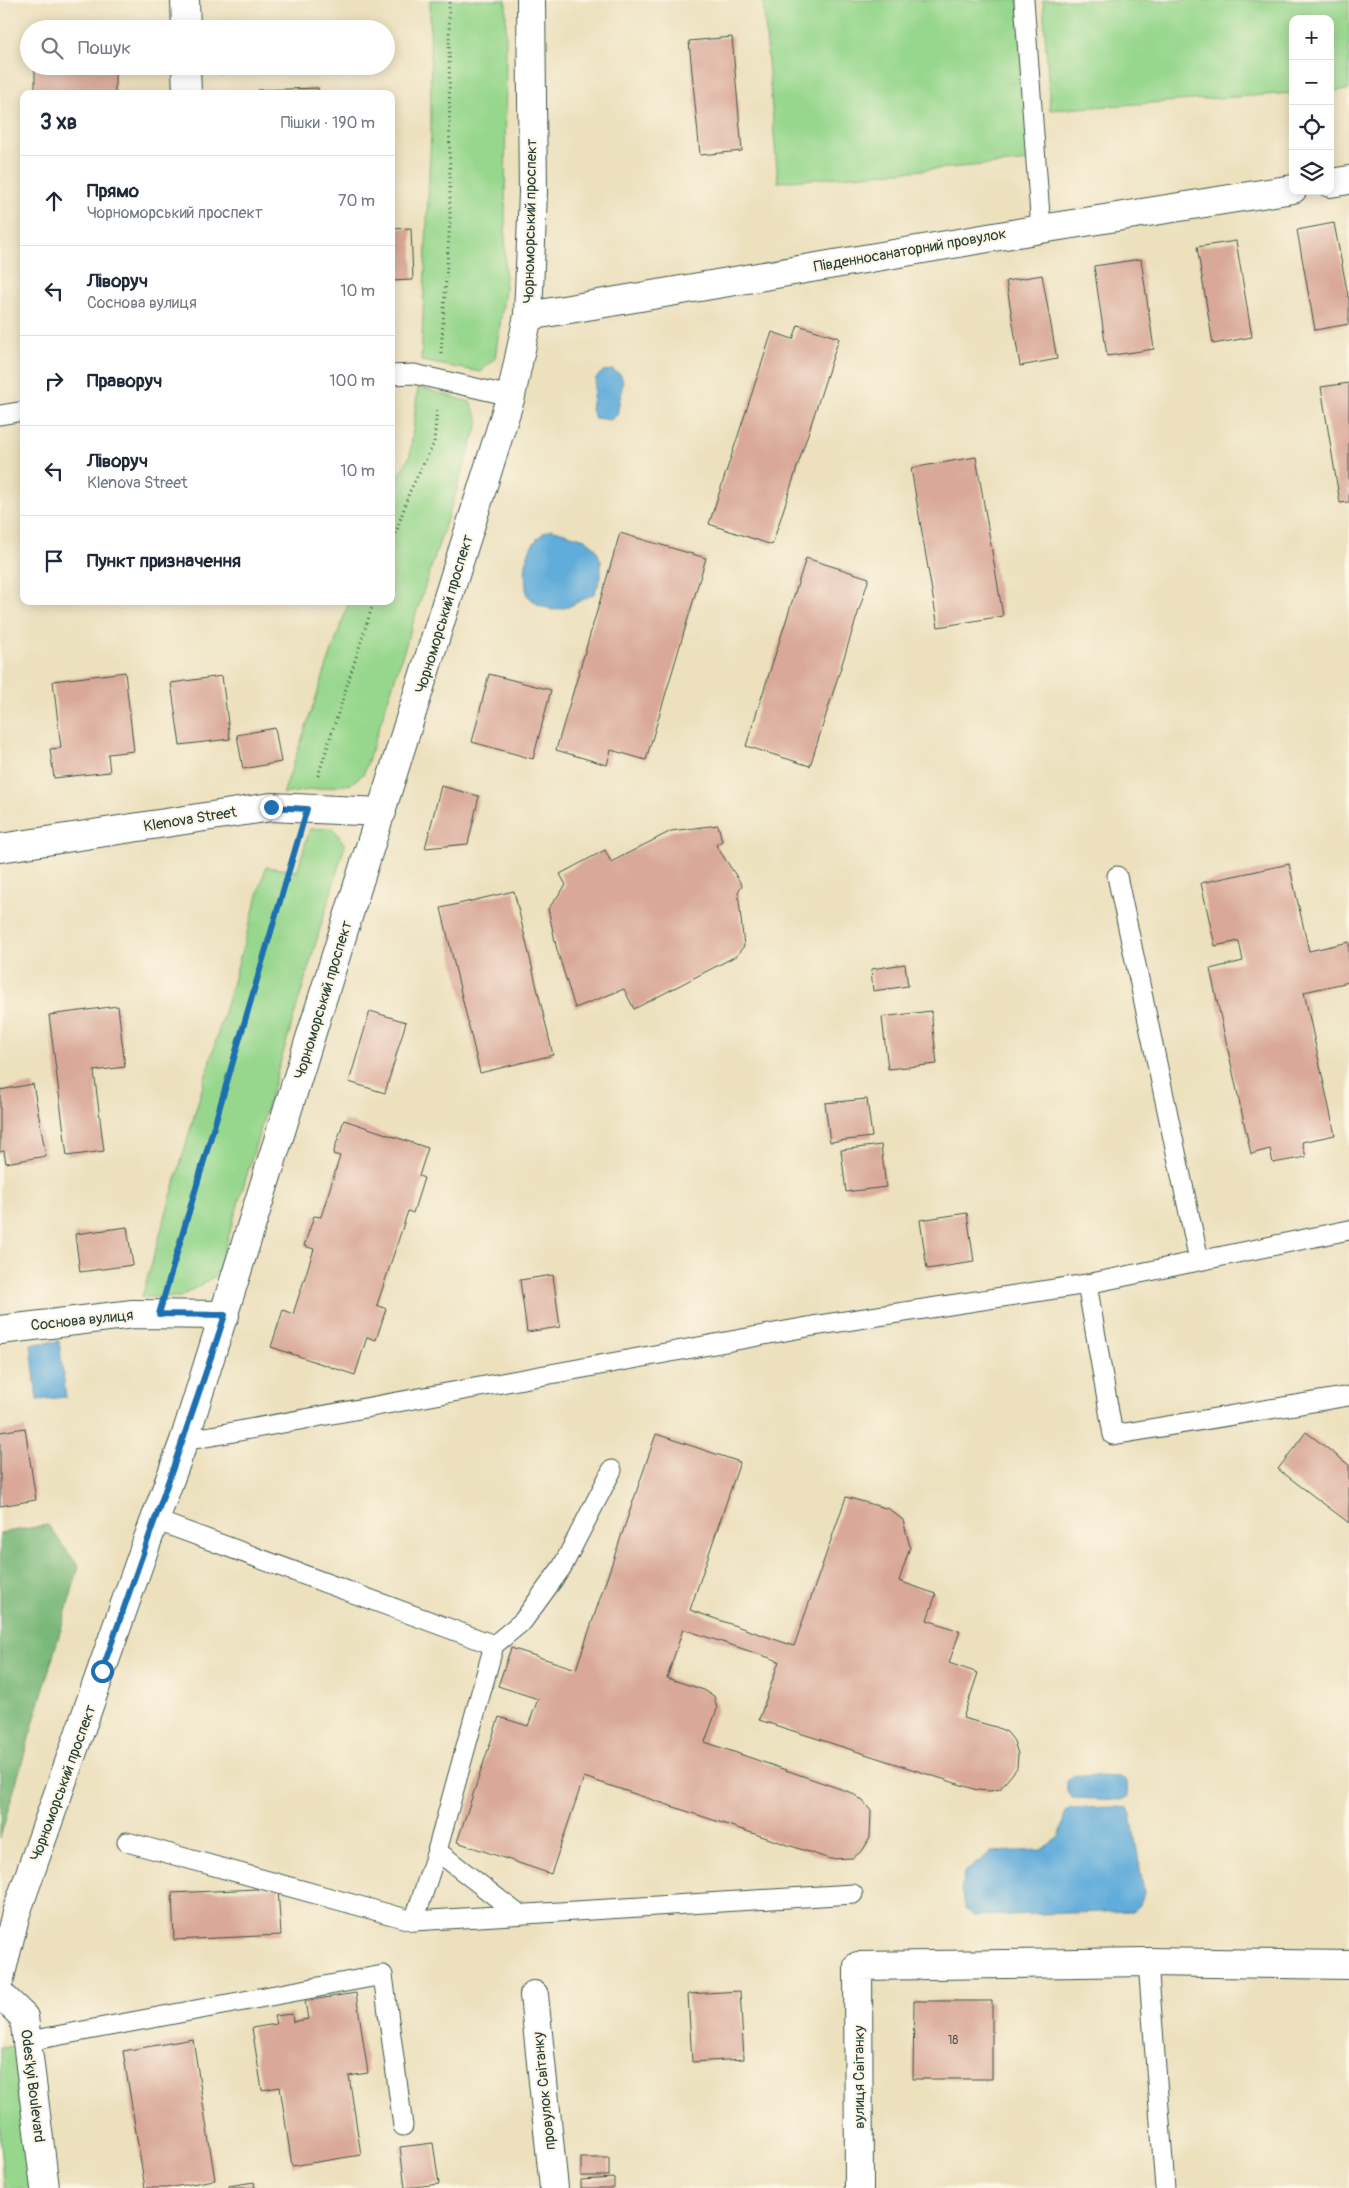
<!DOCTYPE html>
<html lang="uk">
<meta charset="utf-8">
<style>
:root{--surface:#fff;--page:#f6f6f7;--text:#1f2937;--muted:#747a83;--line:#e0e1e3}
body{margin:0;font-family:Pangolin,sans-serif;background:var(--page);color:var(--text)}
.controls{position:absolute;right:15px;top:15px;display:grid;overflow:hidden;border-radius:10px;box-shadow:0 2px 12px #0003}
.controls button{width:45px;height:45px;display:grid;place-items:center;padding:0;border:0;border-bottom:1px solid var(--line);background:var(--surface);color:var(--text);font:25px sans-serif}
.stop{position:absolute;width:15px;height:15px;margin:-11px;border:4px solid #1f6fb2;border-radius:50%;background:#fff}
.stop.end{background:#1f6fb2;border-color:#fff;box-shadow:0 1px 5px #0008}
.list{margin:0;padding:0;list-style:none}
h2{display:flex;justify-content:space-between;align-items:center;height:65px;margin:0;padding:0 20px;font-size:21px}
h2 small{font-size:16px;font-weight:400;color:var(--muted)}
.list li{display:grid;grid-template-columns:32px 1fr auto;gap:15px;align-items:center;box-sizing:border-box;height:90px;padding:0 20px;border-top:1px solid var(--line)}
.list b{display:block;font-size:19px;white-space:nowrap}
.list p{margin:0;font-size:16px;white-space:nowrap;color:var(--muted)}
.list em{font-size:16px;font-style:normal;color:var(--muted)}
.icon{flex:none;width:28px;height:28px;fill:none;stroke:currentColor;stroke-width:2;stroke-linecap:round;stroke-linejoin:round}
.map{position:relative;flex:none;width:1349px;height:2188px;overflow:hidden}
.search{position:absolute;background:var(--surface);box-shadow:0 2px 12px #0003;left:20px;top:20px;width:375px;height:55px;display:flex;align-items:center;gap:12px;box-sizing:border-box;padding:0 18px;border-radius:28px;color:var(--muted);font-size:19px}
.panel{position:absolute;background:var(--surface);box-shadow:0 2px 12px #0003;left:20px;top:90px;width:375px;height:515px;border-radius:10px}
.map>svg:first-child{display:block}
</style>
<div class="map">
<svg width="1349" height="2188" viewBox="0 0 1349 2188">
<rect width="100%" height="100%" fill="#fcf5e5"/>
<filter id="ink" filterUnits="userSpaceOnUse"><feTurbulence type="fractalNoise" baseFrequency=".02" numOctaves="2"/><feDisplacementMap in="SourceGraphic" scale="10" xChannelSelector="R" yChannelSelector="G"/><feConvolveMatrix kernelMatrix="1 2 1 2 8 2 1 2 1" color-interpolation-filters="sRGB"/></filter>
<filter id="wash" filterUnits="userSpaceOnUse"><feTurbulence type="fractalNoise" baseFrequency=".0096" numOctaves="4" result="noise"/><feDisplacementMap in="SourceGraphic" scale="20" xChannelSelector="R" yChannelSelector="G"/><feGaussianBlur stdDeviation="1.12" result="paint"/><feColorMatrix in="noise" values="0 0 0 0 0 0 0 0 0 0 0 0 0 0 0 0 0 1.4 0 .05"/><feComposite in="paint" operator="in"/></filter>
<g filter="url(#wash)">
<rect width="100%" height="100%" fill="#ece0bd"/>
<!-- green -->
<g fill="#97d78d" stroke="#5b8a60">
<polygon points="430,0 506,0 505,291 495,358 481,372 421,361 431,130"/>
<polygon points="763,0 1018,0 1032,161 778,182"/>
<polygon points="1043,0 1349,0 1349,90 1330,91 1330,19 1293,19 1293,93 1050,110"/>
<polygon points="418,387 470,402 479,421 364,773 351,784 283,794 349,601 391,601 391,492 410,455"/>
<polygon points="333,828 345,845 217,1275 180,1297 142,1297 266,867 297,871 310,829"/>
<polygon points="21,2046 37,2188 4,2188 0,2144 0,2047"/>
</g>
<!-- forest -->
<polygon fill="#79b878" stroke="#4c7a56" points="48,1525 79,1567 0,1838 0,1533"/>
<!-- water -->
<g fill="#61acda" stroke="#407487">
<polygon points="613,370 621,375 623,382 617,415 610,420 595,418 591,410 596,378 603,371"/>
<path d="M 551,529 L 585,539 L 595,547 L 601,561 L 601,578 L 594,594 L 568,607 L 553,610 L 537,604 L 527,595 C 523,570 524,541 551,529 Z"/>
<polygon points="59,1341 66,1397 37,1400 31,1344"/>
<polygon points="1075,1775 1119,1777 1127,1781 1128,1797 1120,1800 1072,1798 1067,1791 1067,1781"/>
<polygon points="1117,1807 1127,1808 1131,1814 1144,1893 1140,1905 1133,1911 974,1916 965,1909 961,1890 964,1873 991,1852 1041,1850 1059,1837 1066,1811 1071,1808"/>
</g>
<g id="blocks">
<!-- building -->
<g fill="#d9a898">
<polygon points="292,23 292,29 214,29 214,27"/>
<polygon points="732,37 742,151 700,155 689,41"/>
<rect x="35" y="66" width="80" height="28"/>
<polygon points="219,66 294,66 294,70 220,74"/>
<polygon points="318,88 318,94 258,94 258,90"/>
<polygon points="1334,223 1349,301 1349,324 1315,330 1297,230"/>
<polygon points="411,228 413,280 391,281 391,229"/>
<polygon points="1236,241 1252,337 1213,344 1197,247"/>
<polygon points="1141,259 1154,349 1107,356 1094,266"/>
<polygon points="1042,275 1057,359 1020,366 1006,281"/>
<polygon points="798,325 839,338 772,545 709,524 772,332 793,339"/>
<polygon points="1349,383 1349,502 1340,503 1321,387"/>
<polygon points="976,457 1003,616 938,627 911,468"/>
<polygon points="620,533 706,558 646,760 611,750 607,765 556,750"/>
<polygon points="806,558 869,578 810,766 746,746"/>
<polygon points="125,672 134,751 108,754 110,772 54,778 50,749 61,748 53,681"/>
<polygon points="489,674 551,690 533,759 472,742"/>
<polygon points="222,676 230,739 180,745 171,683"/>
<polygon points="275,728 281,762 243,769 237,735"/>
<polygon points="441,786 479,796 468,844 425,848"/>
<polygon points="718,825 722,841 716,845 742,885 738,892 744,946 736,956 634,1009 624,989 575,1008 557,950 548,909 566,885 560,874 605,850 611,862 671,831"/>
<polygon points="1289,864 1309,951 1349,942 1349,982 1304,992 1335,1135 1302,1142 1306,1157 1273,1163 1270,1149 1251,1154 1210,969 1243,961 1239,941 1215,946 1201,883"/>
<polygon points="514,891 553,1055 480,1073 441,908"/>
<polygon points="905,964 908,986 873,991 871,969"/>
<polygon points="118,1006 125,1067 94,1071 104,1151 67,1156 49,1015"/>
<polygon points="370,1011 406,1022 385,1093 349,1082"/>
<polygon points="931,1011 937,1064 888,1069 882,1017"/>
<polygon points="33,1084 46,1156 6,1163 4,1151 0,1152 0,1090"/>
<polygon points="867,1099 872,1137 830,1142 825,1103"/>
<polygon points="344,1120 428,1148 419,1176 424,1178 413,1213 408,1211 377,1305 386,1309 376,1340 367,1337 355,1375 271,1347 283,1310 293,1314 314,1249 304,1246 314,1216 321,1217 340,1156 333,1154"/>
<polygon points="881,1145 886,1187 846,1192 841,1150"/>
<polygon points="967,1213 974,1262 927,1269 920,1220"/>
<polygon points="127,1227 133,1265 80,1272 75,1234"/>
<polygon points="553,1275 560,1327 527,1332 520,1280"/>
<polygon points="25,1428 36,1500 0,1506 0,1432"/>
<polygon points="1306,1432 1349,1465 1349,1523 1278,1469"/>
<polygon points="656,1434 740,1462 690,1610 794,1646 846,1497 889,1509 903,1520 910,1547 899,1581 936,1594 927,1620 960,1631 949,1663 978,1673 963,1718 996,1727 1007,1732 1014,1741 1018,1754 1017,1768 1000,1789 990,1791 977,1790 759,1720 779,1661 683,1629 667,1678 704,1690 714,1696 717,1709 705,1742 852,1793 863,1801 871,1811 870,1838 863,1850 853,1858 830,1859 584,1777 551,1874 457,1842 499,1717 528,1726 538,1699 498,1686 511,1648 576,1669"/>
<polygon points="278,1888 281,1935 174,1940 172,1893"/>
<polygon points="740,1991 744,2059 692,2062 688,1994"/>
<polygon points="356,1993 368,2073 349,2076 361,2155 292,2166 280,2087 262,2090 252,2028 276,2024 274,2016 292,2014 293,2022 308,2019 305,2001"/>
<polygon points="914,2001 992,2001 992,2079 913,2079"/>
<polygon points="193,2039 215,2180 166,2188 145,2188 123,2051"/>
<polygon points="433,2143 439,2184 405,2188 400,2147"/>
<rect x="581" y="2158" width="28" height="18"/>
<polygon points="614,2178 614,2188 581,2188 581,2180"/>
<polygon points="254,2182 255,2188 228,2188 228,2186"/>
</g>
</g>
</g>
<g filter="url(#ink)">
<use href="#blocks" fill-opacity="0" stroke="#3e5549" stroke-width="1"/>
<g fill="none" stroke-linecap="round" stroke-linejoin="round">
<defs>
<g id="service">
<polyline points="1024,0 1041,229"/>
<polyline points="391,375 414,374 511,396"/>
<polyline points="0,415 24,411"/>
<polyline points="1117,876 1199,1260"/>
<polyline points="1087,1284 1113,1435 1349,1396"/>
<polyline points="184,1441 813,1326 1087,1284 1349,1230"/>
<polyline points="155,1520 494,1645"/>
<polyline points="127,1842 414,1921 853,1894"/>
<polyline points="437,1851 518,1914"/>
<polyline points="414,1921 437,1851 494,1645 523,1621 562,1567 612,1470"/>
<polyline points="1148,1962 1165,2188"/>
<polyline points="29,2041 383,1975 403,2126"/>
</g>
<g id="minor">
<polyline points="185,0 186,29"/>
<polyline points="186,66 187,94"/>
<polyline points="1330,183 1349,180"/>
<polyline points="528,316 1041,229 1293,189"/>
<polyline points="0,848 271,807 382,812"/>
<polyline points="0,1330 133,1314 225,1315"/>
<polyline points="0,1978 16,1913 146,1544 184,1441 511,396 528,316 533,192 531,0"/>
<polyline points="0,1994 24,2017 45,2188"/>
<polyline points="534,1995 554,2188"/>
<polyline points="859,2188 858,1966 1148,1962 1349,1965"/>
</g>
</defs>
<!-- service casing -->
<use href="#service" stroke="#3e5549" stroke-width="21"/>
<!-- minor casing -->
<use href="#minor" stroke="#3e5549" stroke-width="30"/>
<!-- path -->
<g stroke="#3e5549" stroke-width="3" stroke-dasharray="1 4" stroke-linecap="butt">
<polyline points="441,353 450,220 449,0"/>
<polyline points="391,548 409,493 434,443 437,407"/>
<polyline points="318,776 374,601"/>
<polyline points="168,1282 298,840"/>
</g>
<!-- service -->
<use href="#service" stroke="#fff" stroke-width="19"/>
<!-- minor -->
<use href="#minor" stroke="#fff" stroke-width="28"/>
</g>
</g>
<g fill="none" stroke-linecap="round" stroke-linejoin="round" filter="url(#ink)">
<!-- route -->
<path stroke="#1f6fb2" stroke-width="6" d="M 102,1671 C 143,1552 186,1434 225,1315 L 159,1314 L 307,809 L 271,807"/>
</g>
<g text-anchor="middle" stroke-width="4" stroke-linejoin="round" paint-order="stroke">
<!-- number labels -->
<g font-size="12" fill="#4e584d">
<text x="953" y="2044">18</text>
</g>
<!-- street labels -->
<g font-size="15" fill="#1f3d34" stroke="#fcf5e5">
<text transform="translate(530 221) rotate(-89)" y="5">Чорноморський проспект</text>
<text transform="translate(910 250) rotate(-10)" y="5">Південносанаторний провулок</text>
<text transform="translate(444 614) rotate(-73)" y="5">Чорноморський проспект</text>
<text transform="translate(190 819) rotate(-9)" y="5">Klenova Street</text>
<text transform="translate(323 1000) rotate(-73)" y="5">Чорноморський проспект</text>
<text transform="translate(82 1320) rotate(-6)" y="5">Соснова вулиця</text>
<text transform="translate(63 1783) rotate(-70)" y="5">Чорноморський проспект</text>
<text transform="translate(859 2077) rotate(-90)" y="5">вулиця Світанку</text>
<text transform="translate(33 2086) rotate(83)" y="5">Odes'kyi Boulevard</text>
<text transform="translate(544 2091) rotate(-96)" y="5">провулок Світанку</text>
</g>
</g>
</svg>
<div class="controls">
<button>+</button>
<button>−</button>
<button><svg class="icon" aria-label="locate" viewBox="0 0 24 24"><circle cx="12" cy="12" r="6"/><path d="M12 2v4M12 18v4M2 12h4M18 12h4"/></svg></button>
<button><svg class="icon" aria-label="layers" viewBox="0 0 24 24"><path d="M12 4l9 5-9 5-9-5zM3 14l9 5 9-5"/></svg></button>
</div>
<div class="stop" style="left:102px;top:1671px"></div>
<div class="stop end" style="left:271px;top:807px"></div>
<div class="search"><svg class="icon" aria-label="search" viewBox="0 0 24 24"><circle cx="10" cy="10" r="6"/><path d="M15 15l6 6"/></svg>Пошук</div>
<section class="panel">
<h2>3 хв<small>Пішки · 190 m</small></h2>
<ul class="list">
<li><svg class="icon" aria-label="ahead" viewBox="0 0 24 24"><path d="M12 20V5M6 11l6-6 6 6"/></svg><div><b>Прямо</b><p>Чорноморський проспект</p></div><em>70 m</em></li>
<li><svg class="icon" aria-label="left" viewBox="0 0 24 24"><path d="M17 20v-9H6M10 6l-5 5 5 5"/></svg><div><b>Ліворуч</b><p>Соснова вулиця</p></div><em>10 m</em></li>
<li><svg class="icon" aria-label="right" viewBox="0 0 24 24"><path d="M7 20v-9h11M14 6l5 5-5 5"/></svg><div><b>Праворуч</b></div><em>100 m</em></li>
<li><svg class="icon" aria-label="left" viewBox="0 0 24 24"><path d="M17 20v-9H6M10 6l-5 5 5 5"/></svg><div><b>Ліворуч</b><p>Klenova Street</p></div><em>10 m</em></li>
<li><svg class="icon" aria-label="arrive" viewBox="0 0 24 24"><path d="M6 21V4h12l-3 4 3 4H6"/></svg><div><b>Пункт призначення</b></div></li>
</ul>
</section>
</div>
